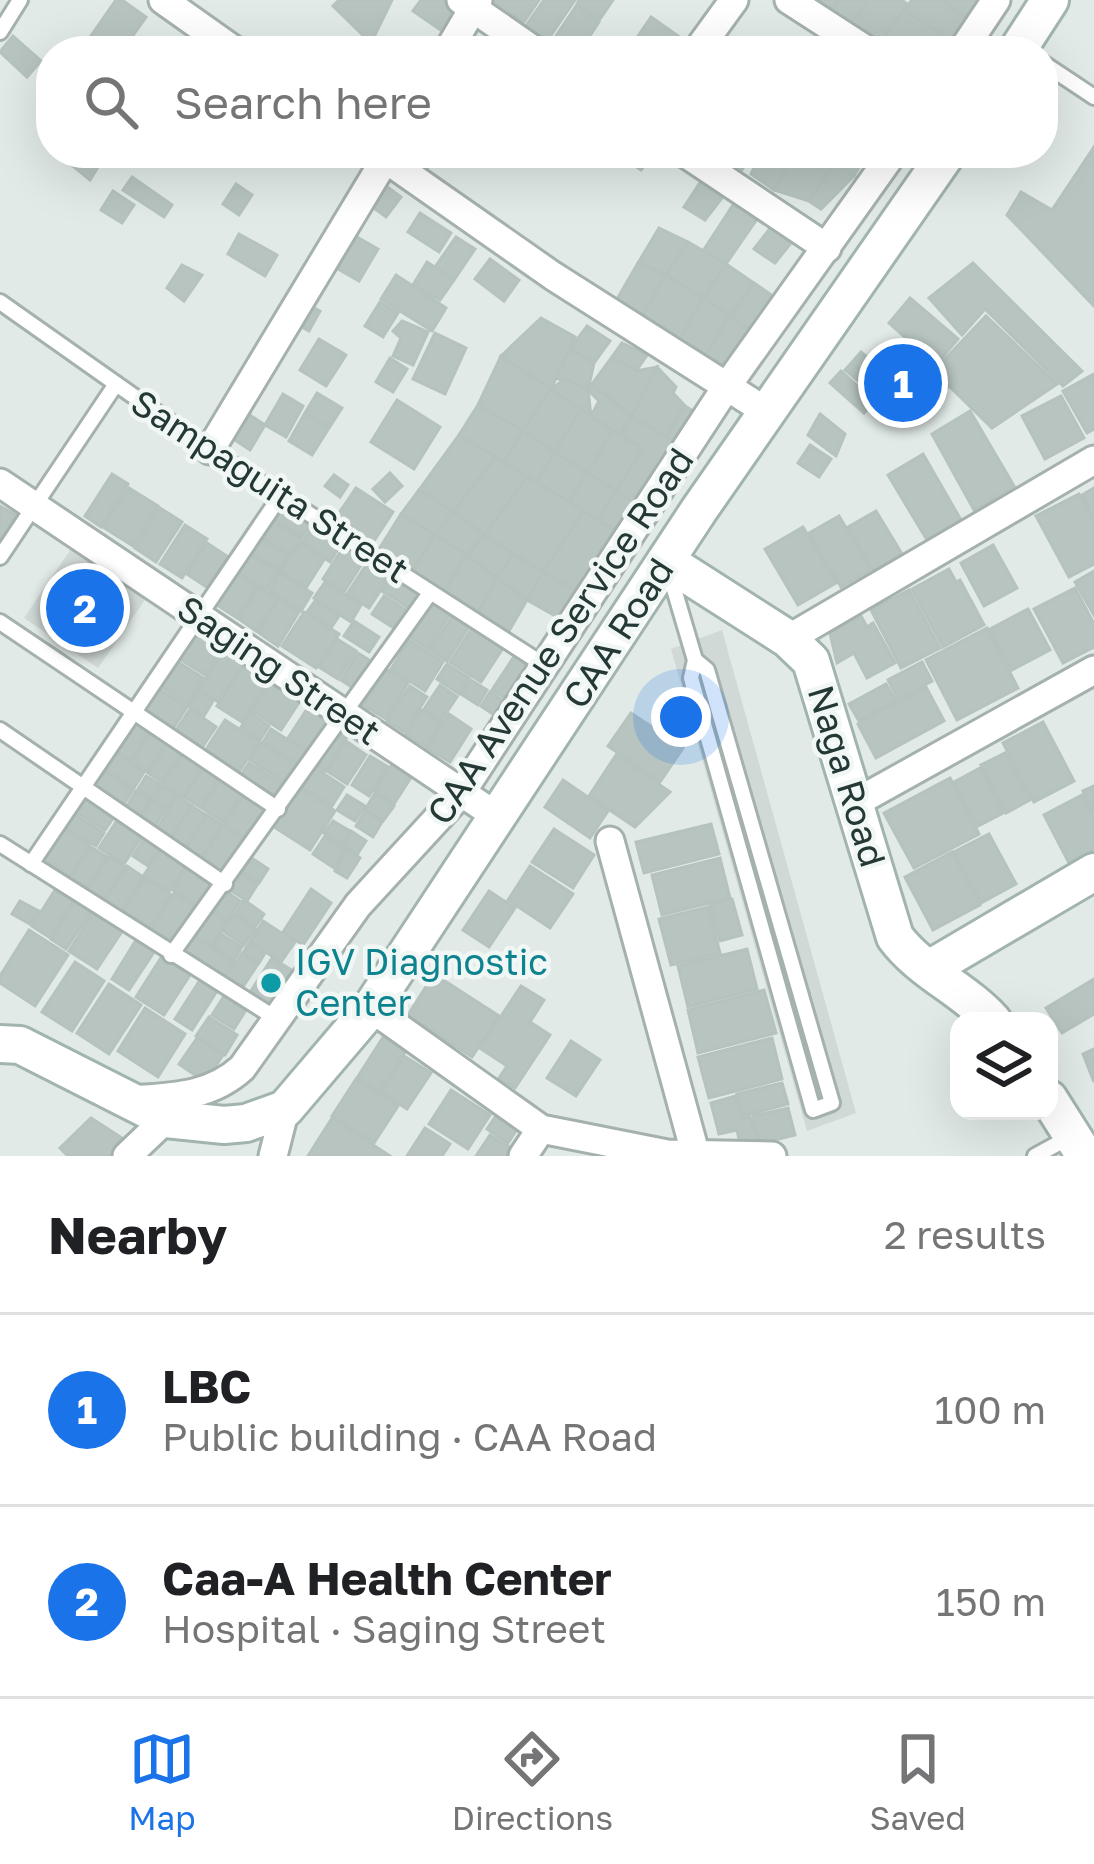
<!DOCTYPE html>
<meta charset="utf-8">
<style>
:root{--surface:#fff;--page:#f6f6f6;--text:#202124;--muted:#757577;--line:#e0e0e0;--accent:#1a73e8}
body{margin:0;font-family:"Golos Text",sans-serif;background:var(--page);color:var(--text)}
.controls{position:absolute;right:36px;bottom:36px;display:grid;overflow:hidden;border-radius:24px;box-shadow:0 12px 48px #0002}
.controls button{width:108px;height:108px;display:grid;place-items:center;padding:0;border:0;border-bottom:3px solid var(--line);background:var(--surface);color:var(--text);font:60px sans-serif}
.you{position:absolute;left:681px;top:717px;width:42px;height:42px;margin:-30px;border:9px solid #fff;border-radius:50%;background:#1a73e8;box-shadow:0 0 0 18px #1a73e833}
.badge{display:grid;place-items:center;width:78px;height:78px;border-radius:50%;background:var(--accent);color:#fff;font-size:39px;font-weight:700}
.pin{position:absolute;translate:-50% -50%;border:6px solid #fff;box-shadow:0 3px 12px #0006}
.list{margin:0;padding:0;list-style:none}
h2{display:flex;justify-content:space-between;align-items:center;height:156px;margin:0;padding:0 48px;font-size:51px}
h2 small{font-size:39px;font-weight:400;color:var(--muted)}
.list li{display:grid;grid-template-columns:78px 1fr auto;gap:36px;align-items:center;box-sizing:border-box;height:192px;padding:0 48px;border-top:3px solid var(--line)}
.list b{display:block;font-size:45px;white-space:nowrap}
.list p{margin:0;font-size:39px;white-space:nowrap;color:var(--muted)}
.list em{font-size:39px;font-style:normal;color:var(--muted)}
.icon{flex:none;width:66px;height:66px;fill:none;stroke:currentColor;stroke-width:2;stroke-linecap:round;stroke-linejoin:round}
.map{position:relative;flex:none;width:1094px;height:1156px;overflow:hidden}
.search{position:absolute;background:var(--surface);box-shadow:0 12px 48px #0002;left:36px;right:36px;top:36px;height:132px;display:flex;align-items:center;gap:30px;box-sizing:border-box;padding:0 42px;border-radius:48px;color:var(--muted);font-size:45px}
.sheet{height:540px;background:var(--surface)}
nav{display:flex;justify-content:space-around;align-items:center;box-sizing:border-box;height:168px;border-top:3px solid var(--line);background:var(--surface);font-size:33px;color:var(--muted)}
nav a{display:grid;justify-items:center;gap:6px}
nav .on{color:var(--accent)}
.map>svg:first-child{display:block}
</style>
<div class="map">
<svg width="1094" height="1156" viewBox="0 0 1094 1156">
<rect width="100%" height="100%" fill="#e1eae7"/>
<!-- built -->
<g fill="#d0d9d6">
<polygon points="73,546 147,597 98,668 24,618"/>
<polygon points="722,630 856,1113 807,1131 671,649"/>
</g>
<!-- building -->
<g fill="#b7c4c0" stroke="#b5c2be" stroke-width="3">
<polygon points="116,0 122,0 146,17 122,51 98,51 86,43"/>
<polygon points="339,0 392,0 371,43 333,6"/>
<polygon points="421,0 449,0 458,7 442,31 413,11"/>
<polygon points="491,0 539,0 524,22"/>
<polygon points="544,0 575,0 547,41 525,27"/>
<polygon points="579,0 613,0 600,19 577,4"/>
<polygon points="805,0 839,0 827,16"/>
<polygon points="839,0 869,0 846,30 827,16"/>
<polygon points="869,0 902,0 908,5 875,49 846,30"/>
<polygon points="912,0 941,0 969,21 958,45 904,10"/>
<polygon points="942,0 989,0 974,22"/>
<polygon points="576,6 599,22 580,51 559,51 550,45"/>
<polygon points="904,10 958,45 954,51 875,49"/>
<polygon points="651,17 678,36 669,51 647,51 634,42"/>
<polygon points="13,36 41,61 27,77 0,52"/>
<polygon points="741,39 757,51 732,51"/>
<polygon points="1094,147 1094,306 1007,215 1021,192 1052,210"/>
<polygon points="77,153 100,164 90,180 68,162"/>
<polygon points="396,153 423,153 433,159 425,173"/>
<polygon points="628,153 654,153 641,170 624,158"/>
<polygon points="714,153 754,153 741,171"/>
<polygon points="761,153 796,153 774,190 751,174"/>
<polygon points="796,153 828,174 809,201 774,190"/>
<polygon points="796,153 838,153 828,174"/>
<polygon points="839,153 859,153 865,157 854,176 836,162"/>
<polygon points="836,162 854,176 821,209 809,201"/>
<polygon points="132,177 172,205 164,217 123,190"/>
<polygon points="701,181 725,194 705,220 684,207"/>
<polygon points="382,183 401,197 386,217 367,203"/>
<polygon points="236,184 252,195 239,215 223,204"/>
<polygon points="113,191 134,205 122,223 101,210"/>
<polygon points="735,202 757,219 726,264 703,251"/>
<polygon points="420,213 451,233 439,252 408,232"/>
<polygon points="772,226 791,243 775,263 754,249"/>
<polygon points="659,228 688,242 666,275 638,263"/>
<polygon points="350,233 378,249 359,281 331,265"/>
<polygon points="239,234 277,255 265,276 228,254"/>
<polygon points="456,237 475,249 454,280 435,267"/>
<polygon points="688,242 726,264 703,298 666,275"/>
<polygon points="490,259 519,280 504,301 475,279"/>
<polygon points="427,262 454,280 440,300 413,285"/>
<polygon points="638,263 666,275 641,317 616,301"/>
<polygon points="973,263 1082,371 1063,386 985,309 962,335 929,298"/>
<polygon points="726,264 754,283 730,316 703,298"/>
<polygon points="182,265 202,275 184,301 167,288"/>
<polygon points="396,275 446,308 432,331 381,299"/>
<polygon points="666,275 703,298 680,339 641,317"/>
<polygon points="754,283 780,301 756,334 730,316"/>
<polygon points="703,298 730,316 706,355 680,339"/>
<polygon points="910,298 958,339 893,416 878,404 922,352 889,323"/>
<polygon points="300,300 320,311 309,331 289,320"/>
<polygon points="380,302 398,313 383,337 365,326"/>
<polygon points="730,316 756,334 731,371 706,355"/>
<polygon points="986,316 1057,384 992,428 949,386 945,390 929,376"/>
<polygon points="541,318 575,337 551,389 501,356"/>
<polygon points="402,321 428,332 413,365 393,356 401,338 393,331"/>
<polygon points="587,326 610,341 594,363 570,349"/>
<polygon points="435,333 466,348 445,394 413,379"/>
<polygon points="319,339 346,355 326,386 300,370"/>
<polygon points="622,343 647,355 636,371 612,357"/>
<polygon points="570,349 594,363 588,390 556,378"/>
<polygon points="861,352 894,378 878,397 845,370"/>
<polygon points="501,356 551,389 523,431 478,405"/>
<polygon points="612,357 636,371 657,367 632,417 592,384"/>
<polygon points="390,358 407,369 393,392 376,382"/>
<polygon points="657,367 676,387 673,393 685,406 666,437 632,417"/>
<polygon points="841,371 874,401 864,413 830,383"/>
<polygon points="1094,374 1094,429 1087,433 1063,391"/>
<polygon points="565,379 588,390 591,416 551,389"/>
<polygon points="592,384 632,417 620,435 591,416 599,401 588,390"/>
<polygon points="551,389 581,410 555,452 523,431"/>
<polygon points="317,393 342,408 329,428 305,413"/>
<polygon points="283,394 303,406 286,437 265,425"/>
<polygon points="1061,396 1084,438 1045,459 1022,416"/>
<polygon points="397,400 440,427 414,469 371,442"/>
<polygon points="478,405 523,431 504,462 459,435"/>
<polygon points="685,406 701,416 680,448 666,437"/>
<polygon points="581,410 613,431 587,473 555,452"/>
<polygon points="970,411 1014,486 974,510 932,434"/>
<polygon points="245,412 265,425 250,450 229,436"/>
<polygon points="305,413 329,428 312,455 289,441"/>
<polygon points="820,414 845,434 836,456 808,435"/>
<polygon points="632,417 677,443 641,507 616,491 642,449 621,434"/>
<polygon points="523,431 555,452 537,482 504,462"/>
<polygon points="613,431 642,449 616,491 587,473"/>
<polygon points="459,435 496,457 453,512 419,490"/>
<polygon points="810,445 831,459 819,477 798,463"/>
<polygon points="555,452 587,473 569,502 537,482"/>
<polygon points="923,454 961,520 927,540 888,475"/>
<polygon points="496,457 527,477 485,535 453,512"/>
<polygon points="390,473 402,486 385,502 373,489"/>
<polygon points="587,473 616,491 598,520 569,502"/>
<polygon points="112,474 128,484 101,527 85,516"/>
<polygon points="334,475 348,485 340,497 325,486"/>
<polygon points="527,477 584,511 543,572 485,535"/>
<polygon points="129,488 158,506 133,546 103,527"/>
<polygon points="356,488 393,512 372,544 335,519"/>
<polygon points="1094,488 1094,518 1082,495"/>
<polygon points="419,490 453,512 435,535 401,514"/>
<polygon points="616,491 641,507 623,535 598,520"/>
<polygon points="284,494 316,515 302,537 270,516"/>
<polygon points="1079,494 1094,522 1094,564 1069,577 1036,516"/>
<polygon points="0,506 16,515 0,542"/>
<polygon points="160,508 182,522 156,562 135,548"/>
<polygon points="584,511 623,535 584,595 543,572"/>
<polygon points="876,511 902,554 873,571 848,527"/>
<polygon points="453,512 485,535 467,555 435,535"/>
<polygon points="401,514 435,535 409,576 376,554"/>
<polygon points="839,516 871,570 841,587 809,533"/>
<polygon points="269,518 301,539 290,555 258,535"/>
<polygon points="314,523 343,541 330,562 302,543"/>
<polygon points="185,525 207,539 182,578 160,564"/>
<polygon points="803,527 836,583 798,605 765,549"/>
<polygon points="435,535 467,555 440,597 409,576"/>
<polygon points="485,535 514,554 497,578 467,555"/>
<polygon points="257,537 288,556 279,570 248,551"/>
<polygon points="300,542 325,558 306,588 281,571"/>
<polygon points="207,543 228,557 208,588 187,574"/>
<polygon points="346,543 367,556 344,592 323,579"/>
<polygon points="993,545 1017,588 984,606 961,563"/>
<polygon points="245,551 278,572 266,590 233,569"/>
<polygon points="514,554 543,572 527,600 497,578"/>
<polygon points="467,555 497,578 475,619 440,597"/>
<polygon points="370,559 392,573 369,608 347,594"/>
<polygon points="949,569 956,582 960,580 984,625 943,647 912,589"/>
<polygon points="231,570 257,587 237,618 211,601"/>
<polygon points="1094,571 1094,615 1075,582"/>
<polygon points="543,572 584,595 566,622 527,600"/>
<polygon points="280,573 312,593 301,611 269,591"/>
<polygon points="394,573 426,594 415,612 382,591"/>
<polygon points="497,578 527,600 505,638 475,619"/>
<polygon points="325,582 361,605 351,622 314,598"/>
<polygon points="259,587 277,599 256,631 239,619"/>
<polygon points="1075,588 1094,624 1094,647 1063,663 1034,609"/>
<polygon points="909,590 940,648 901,668 871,610"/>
<polygon points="384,596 412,614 400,632 372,614"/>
<polygon points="431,597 452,611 428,649 407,635"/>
<polygon points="279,599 299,612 278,646 258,632"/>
<polygon points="315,601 339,616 331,628 307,612"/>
<polygon points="1028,609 1050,650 1012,670 990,629"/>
<polygon points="456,611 472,622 447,661 430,650"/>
<polygon points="304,612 339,634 316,668 282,646"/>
<polygon points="861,616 867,627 873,623 895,663 867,678 854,653 837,663 830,633"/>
<polygon points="354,621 379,637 369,652 344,636"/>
<polygon points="474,625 505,645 481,682 450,662"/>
<polygon points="987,628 1018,688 957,720 926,660"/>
<polygon points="189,629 221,650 205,675 172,654"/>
<polygon points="337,639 356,651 338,679 319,667"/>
<polygon points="409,640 443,662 425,691 391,669"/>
<polygon points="224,650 244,663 218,702 199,689"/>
<polygon points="358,653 377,665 359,692 341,680"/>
<polygon points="515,655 531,665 508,700 492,690"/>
<polygon points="175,660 203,678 187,704 159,685"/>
<polygon points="922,662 932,681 898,699 888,680"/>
<polygon points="447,664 469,678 459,694 437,679"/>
<polygon points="243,667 267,683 242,722 217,706"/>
<polygon points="386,669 408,683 386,719 363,705"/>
<polygon points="273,679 302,698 281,730 252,711"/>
<polygon points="471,680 487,690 478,705 461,694"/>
<polygon points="886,684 896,701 859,721 849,704"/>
<polygon points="440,685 457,697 441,721 424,709"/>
<polygon points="410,686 427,697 404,732 387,721"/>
<polygon points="156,687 187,707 171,732 140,712"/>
<polygon points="926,687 944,721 876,758 858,724"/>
<polygon points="198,691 213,701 204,716 188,706"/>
<polygon points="490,692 506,703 497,717 481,706"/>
<polygon points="190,709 216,727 199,752 173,735"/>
<polygon points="307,709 326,721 307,750 288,738"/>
<polygon points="421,710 441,723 426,747 406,734"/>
<polygon points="250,713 269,726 260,740 241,727"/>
<polygon points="631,713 683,748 660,782 608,746"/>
<polygon points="449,714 471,729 450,762 427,748"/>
<polygon points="137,718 152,727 130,760 116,751"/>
<polygon points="225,720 259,742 236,776 203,754"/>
<polygon points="1043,722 1074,781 1034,802 1003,743"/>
<polygon points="333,728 347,737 325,771 311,762"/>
<polygon points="271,729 307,752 299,765 263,742"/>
<polygon points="152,730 168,740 147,772 132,762"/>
<polygon points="346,741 366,755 347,784 327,771"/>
<polygon points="168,742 183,751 162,782 148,773"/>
<polygon points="261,743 297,767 286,783 250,760"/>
<polygon points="109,749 144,772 134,788 98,765"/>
<polygon points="185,751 204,764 182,798 163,785"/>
<polygon points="1005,753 1030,800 1006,813 981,765"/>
<polygon points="616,755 670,792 635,827 589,796"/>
<polygon points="370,756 388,767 369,796 352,785"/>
<polygon points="249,763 284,785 273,802 238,779"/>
<polygon points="393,763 412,776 394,804 375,791"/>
<polygon points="309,764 344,787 332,806 296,783"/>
<polygon points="98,766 133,790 122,807 86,783"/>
<polygon points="205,766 220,776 200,807 184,797"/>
<polygon points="980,768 1003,813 978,826 954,782"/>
<polygon points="146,776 160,784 151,798 138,789"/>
<polygon points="223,776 244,790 223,822 202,808"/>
<polygon points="950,778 979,834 914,868 884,813"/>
<polygon points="563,780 608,811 590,838 545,807"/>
<polygon points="293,784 335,811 310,850 268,823"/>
<polygon points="1094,786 1094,812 1083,791"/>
<polygon points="161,787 175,796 167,809 153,800"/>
<polygon points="86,791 118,811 105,830 73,810"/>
<polygon points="136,791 150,800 139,817 125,809"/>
<polygon points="246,791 270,807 249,841 224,825"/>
<polygon points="375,793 394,806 383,821 365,810"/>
<polygon points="347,795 365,806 355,821 337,810"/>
<polygon points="1082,795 1094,817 1094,849 1069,863 1044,815"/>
<polygon points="177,796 192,806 170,839 156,830"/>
<polygon points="152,801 165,810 153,829 140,820"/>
<polygon points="192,806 206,815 185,847 171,838"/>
<polygon points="365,811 382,822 373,837 356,826"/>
<polygon points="71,812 104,833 96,846 63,825"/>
<polygon points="207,815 222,825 199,859 185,850"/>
<polygon points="120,816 145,832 124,864 99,848"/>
<polygon points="333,821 350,831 341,844 324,833"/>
<polygon points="711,824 719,854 644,873 636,842"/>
<polygon points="60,826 90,845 70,876 41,857"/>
<polygon points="222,827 247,842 225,876 201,861"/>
<polygon points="554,829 594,855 573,888 532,862"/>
<polygon points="351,831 366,841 357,855 342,845"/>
<polygon points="989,834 1016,884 981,903 954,852"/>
<polygon points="146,836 161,846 148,866 133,856"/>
<polygon points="325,836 346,849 334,868 313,854"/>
<polygon points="91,847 107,857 87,887 72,877"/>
<polygon points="162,847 187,863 169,892 144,875"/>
<polygon points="348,850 360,858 347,878 335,871"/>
<polygon points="952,852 980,905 933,930 905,877"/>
<polygon points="247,855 268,869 259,883 238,870"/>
<polygon points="109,857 125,867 104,899 88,889"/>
<polygon points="720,858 730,898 662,915 652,875"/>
<polygon points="190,863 216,880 200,907 173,890"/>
<polygon points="127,866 143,877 121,912 104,902"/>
<polygon points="530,866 573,894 550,928 508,900"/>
<polygon points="237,872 257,885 247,901 227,888"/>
<polygon points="145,878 171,895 150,928 123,911"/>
<polygon points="221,888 240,901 227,921 208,908"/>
<polygon points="311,889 331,903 303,945 283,932"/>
<polygon points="55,890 73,901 49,937 32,926"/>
<polygon points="489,891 515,908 489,947 463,930"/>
<polygon points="174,893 196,907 172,944 151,930"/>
<polygon points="732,899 742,935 720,941 710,905"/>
<polygon points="76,900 92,910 66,949 51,939"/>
<polygon points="244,900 264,914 255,927 235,914"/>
<polygon points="20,901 39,911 30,924 12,914"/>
<polygon points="708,907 720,953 671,965 659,919"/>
<polygon points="206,908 227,922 212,946 190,932"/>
<polygon points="94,911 123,930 97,969 69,951"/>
<polygon points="233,915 255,929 244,945 223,931"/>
<polygon points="263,921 295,942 281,962 250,942"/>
<polygon points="29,930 68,955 35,1006 0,983 0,976"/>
<polygon points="189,933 233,962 224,976 180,948"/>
<polygon points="221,934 242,947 234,960 213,946"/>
<polygon points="136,940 154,952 129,990 112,979"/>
<polygon points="249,943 265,953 259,963 243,953"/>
<polygon points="747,949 757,989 688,1007 678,966"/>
<polygon points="242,953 258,964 241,990 225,979"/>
<polygon points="162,956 190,975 164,1015 136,997"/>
<polygon points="272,958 293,971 270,1007 249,994"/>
<polygon points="75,962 104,981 72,1031 42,1012"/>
<polygon points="434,974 499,1016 472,1057 408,1015"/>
<polygon points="1094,979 1094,1014 1062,1033 1046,1008"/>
<polygon points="200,980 217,991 192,1030 175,1019"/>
<polygon points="109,984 141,1005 109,1054 77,1033"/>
<polygon points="521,986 544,1000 530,1022 550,1035 515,1088 499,1078 507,1066 480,1048"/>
<polygon points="764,990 776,1033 698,1053 688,1010"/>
<polygon points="224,996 246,1010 234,1029 212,1015"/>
<polygon points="145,1008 185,1034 158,1077 118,1051"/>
<polygon points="209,1017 237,1035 225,1055 196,1036"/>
<polygon points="385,1034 407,1049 379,1092 357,1078"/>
<polygon points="197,1038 223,1055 205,1082 179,1064"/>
<polygon points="772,1038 782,1079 709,1098 698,1057"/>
<polygon points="571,1041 600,1060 576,1096 547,1078"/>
<polygon points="1094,1049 1094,1082 1083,1054"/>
<polygon points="404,1056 431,1073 407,1109 381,1092"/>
<polygon points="356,1079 398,1106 374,1143 332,1116"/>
<polygon points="782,1083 788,1104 743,1116 737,1094"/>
<polygon points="451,1090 490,1115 468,1149 429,1124"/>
<polygon points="735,1096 741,1119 750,1117 757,1140 740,1144 737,1130 719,1134 711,1103"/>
<polygon points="788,1108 795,1135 759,1144 753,1116"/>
<polygon points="500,1110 521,1123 508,1143 487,1129"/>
<polygon points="91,1118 128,1142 113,1156 68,1156 60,1148"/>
<polygon points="332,1118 390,1156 308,1156"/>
<polygon points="425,1128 450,1144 442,1156 407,1156"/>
<polygon points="490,1135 511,1148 506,1156 476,1156"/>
</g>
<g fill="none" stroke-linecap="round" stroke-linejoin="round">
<defs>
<g id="lane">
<polyline points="0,32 20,0"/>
<polyline points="1043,63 1094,97"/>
<polyline points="0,302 210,450 544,665"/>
<polyline points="0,557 116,384"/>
<polyline points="669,572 695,660 691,678 813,1110 832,1103 707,670 695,660"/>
<polyline points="0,622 278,809"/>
<polyline points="0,730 225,884"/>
<polyline points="0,844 277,1019"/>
<polyline points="31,864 281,495"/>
<polyline points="171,955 430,593"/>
<polyline points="1035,1156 1068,1138"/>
</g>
<g id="street">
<polyline points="163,0 235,51"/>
<polyline points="461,0 535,51"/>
<polyline points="789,0 868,51"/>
<polyline points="448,51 478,0"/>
<polyline points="697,51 734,0"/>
<polyline points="962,51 996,0"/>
<polyline points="377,153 553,276 767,412"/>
<polyline points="685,153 827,248"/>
<polyline points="210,450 389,153"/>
<polyline points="0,483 498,817"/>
<polyline points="788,639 1094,460"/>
<polyline points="855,803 1094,670"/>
<polyline points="610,841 696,1156"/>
<polyline points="371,1008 541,1129 667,1154 772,1156"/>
<path d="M 131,1100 C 173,1097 210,1097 242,1068 L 358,905 L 461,793 L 727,386 L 893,153"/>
<polyline points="127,1156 166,1119"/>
<polyline points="273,1156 285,1109"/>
<polyline points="523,1156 541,1129"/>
</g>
<g id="secondary">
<polyline points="1017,51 1050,0"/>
<path d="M 666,561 L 788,639 L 811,661 L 895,937 C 921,972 964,989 993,1021"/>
<polyline points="929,969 1094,872"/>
<polyline points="0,1044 20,1045 166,1119 224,1125 246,1123 285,1109 371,1008 699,510 947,153"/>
<polyline points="1049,1099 1085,1156"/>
</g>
</defs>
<!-- lane casing -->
<use href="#lane" stroke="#a5b1ae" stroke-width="20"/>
<!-- street casing -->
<use href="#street" stroke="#a5b1ae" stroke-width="33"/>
<!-- secondary casing -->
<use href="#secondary" stroke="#a2b4af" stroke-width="42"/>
<!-- lane -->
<use href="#lane" stroke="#fff" stroke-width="14"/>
<!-- street -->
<use href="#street" stroke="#fff" stroke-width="27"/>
<!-- secondary -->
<use href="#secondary" stroke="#fff" stroke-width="36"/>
</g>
<!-- markers -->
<circle fill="#0f9aa8" stroke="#f1f7f5" stroke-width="4.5" cx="271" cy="983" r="12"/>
<g text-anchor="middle" stroke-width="9" stroke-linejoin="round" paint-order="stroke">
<!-- street labels -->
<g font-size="36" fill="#243835" stroke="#f1f7f5">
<text transform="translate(270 486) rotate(33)" y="13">Sampaguita Street</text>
<text transform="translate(618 633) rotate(-57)" y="13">CAA Road</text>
<text transform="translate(560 636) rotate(-56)" y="13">CAA Avenue Service Road</text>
<text transform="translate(279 670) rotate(34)" y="13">Saging Street</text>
<text transform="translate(847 776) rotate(73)" y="13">Naga Road</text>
</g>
<!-- culture labels -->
<g font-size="36" fill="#0d838f" stroke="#f1f7f5" text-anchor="start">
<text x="295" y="975">IGV Diagnostic<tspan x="295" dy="41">Center</tspan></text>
</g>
</g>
</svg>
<div class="controls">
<button><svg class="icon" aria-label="layers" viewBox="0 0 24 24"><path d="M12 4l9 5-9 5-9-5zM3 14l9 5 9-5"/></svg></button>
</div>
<div class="you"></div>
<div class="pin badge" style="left:903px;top:383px">1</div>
<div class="pin badge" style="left:85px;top:608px">2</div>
<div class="search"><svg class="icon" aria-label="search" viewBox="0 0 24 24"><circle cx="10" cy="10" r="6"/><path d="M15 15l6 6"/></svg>Search here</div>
</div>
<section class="sheet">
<h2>Nearby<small>2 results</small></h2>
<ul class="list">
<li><span class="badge">1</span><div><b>LBC</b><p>Public building · CAA Road</p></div><em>100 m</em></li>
<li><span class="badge">2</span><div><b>Caa-A Health Center</b><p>Hospital · Saging Street</p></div><em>150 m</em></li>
</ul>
</section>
<nav>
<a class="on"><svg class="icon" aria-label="map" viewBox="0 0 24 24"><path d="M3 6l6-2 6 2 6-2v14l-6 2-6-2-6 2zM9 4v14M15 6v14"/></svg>Map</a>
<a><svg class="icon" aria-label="directions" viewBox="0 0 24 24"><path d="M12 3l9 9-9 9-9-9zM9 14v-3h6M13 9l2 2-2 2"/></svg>Directions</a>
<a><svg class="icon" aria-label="saved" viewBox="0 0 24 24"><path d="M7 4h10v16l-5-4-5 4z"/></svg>Saved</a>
</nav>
